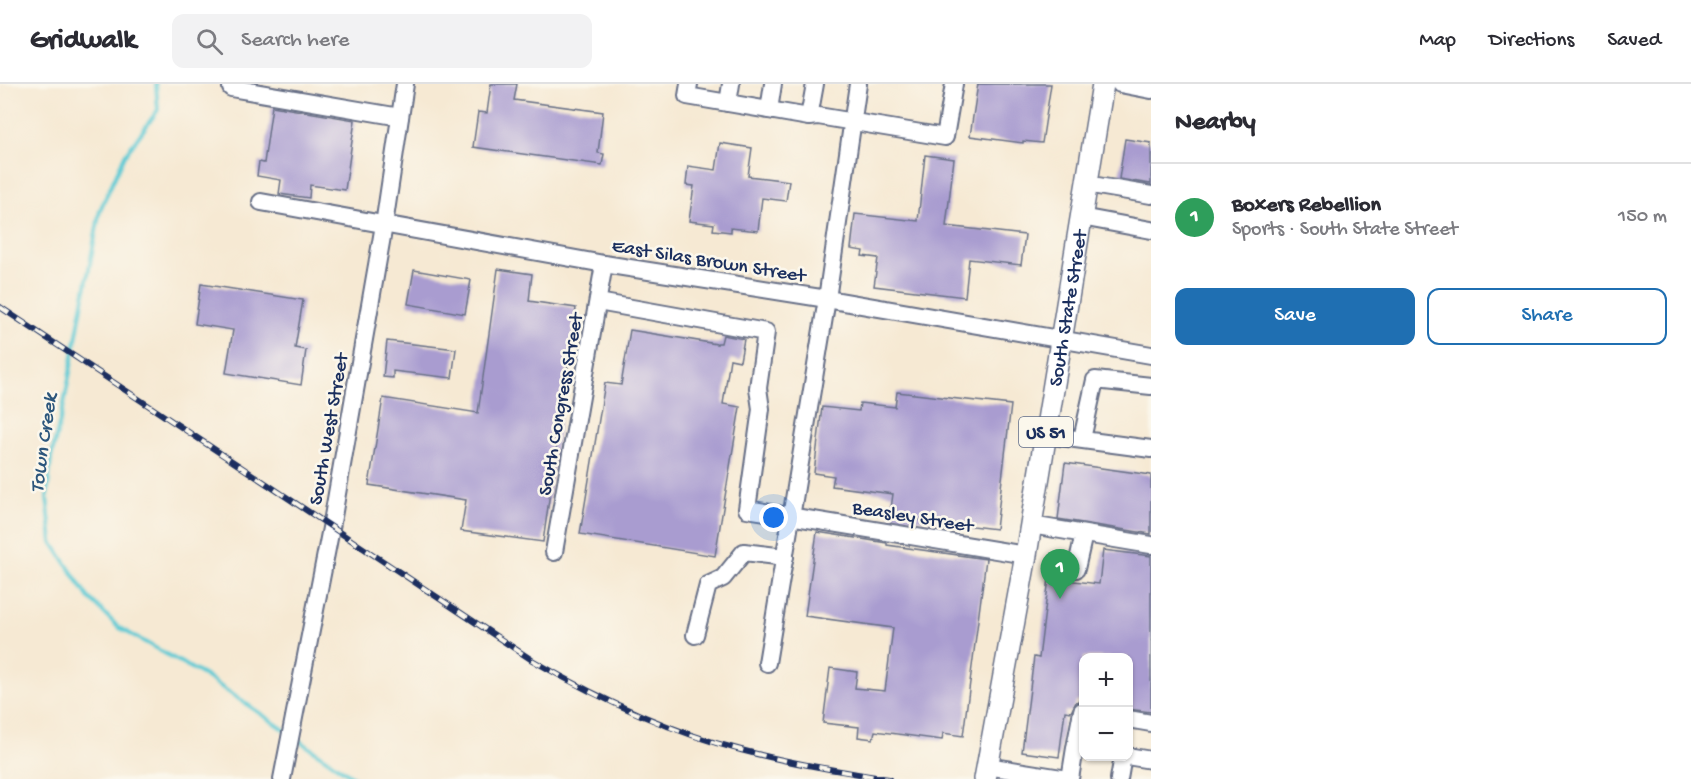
<!DOCTYPE html>
<meta charset="utf-8">
<style>
:root{--surface:#fff;--page:#f2f2f3;--text:#2b2b33;--muted:#7c7c81;--line:#e1e1e2;--accent:#1f6fb2}
body{margin:0;font-family:"Gochi Hand",sans-serif;background:var(--page);color:var(--text)}
.controls{position:absolute;right:18px;bottom:18px;display:grid;overflow:hidden;border-radius:12px;box-shadow:0 2px 4px #0004}
.controls button{width:54px;height:54px;display:grid;place-items:center;padding:0;border:0;border-bottom:2px solid var(--line);background:var(--surface);color:var(--text);font:30px sans-serif}
.you{position:absolute;left:774px;top:434px;width:21px;height:21px;margin:-15px;border:4px solid #fff;border-radius:50%;background:#1a73e8;box-shadow:0 0 0 9px #1a73e833}
.badge{display:grid;place-items:center;width:39px;height:39px;border-radius:50%;background:var(--accent);color:#fff;font-size:20px;font-weight:700}
.pin{position:absolute;translate:-50% -50px;filter:drop-shadow(0 2px 3px #0008)}
.pin::after{content:'';position:absolute;top:32px;width:21px;height:18px;background:inherit;clip-path:polygon(0 0,100% 0,50% 100%)}
.list{margin:0;padding:0;list-style:none}
h2{display:flex;justify-content:space-between;align-items:center;height:78px;margin:0;padding:0 24px;font-size:26px}
h2 small{font-size:20px;font-weight:400;color:var(--muted)}
.list li{display:grid;grid-template-columns:39px 1fr auto;gap:18px;align-items:center;box-sizing:border-box;height:108px;padding:0 24px;border-top:2px solid var(--line)}
.list b{display:block;font-size:22px;white-space:nowrap}
.list p{margin:0;font-size:20px;white-space:nowrap;color:var(--muted)}
.list em{font-size:20px;font-style:normal;color:var(--muted)}
.actions{display:flex;gap:12px;padding:18px 24px}
.actions a{flex:1;padding:14px 0;border:2px solid var(--accent);border-radius:12px;text-align:center;font-size:21px;color:var(--accent)}
.actions .main{background:var(--accent);color:#fff}
.icon{flex:none;width:33px;height:33px;fill:none;stroke:currentColor;stroke-width:2;stroke-linecap:round;stroke-linejoin:round}
.map{position:relative;flex:none;width:1151px;height:695px;overflow:hidden}
header{display:flex;align-items:center;gap:36px;box-sizing:border-box;height:84px;padding:0 30px;background:var(--surface);border-bottom:2px solid var(--line)}
header strong{font-size:28px}
nav{display:flex;gap:33px;margin-inline-start:auto;font-size:21px}
.search{width:420px;height:54px;background:var(--page);display:flex;align-items:center;gap:15px;box-sizing:border-box;padding:0 21px;border-radius:12px;color:var(--muted);font-size:22px}
main{display:flex}
aside{flex:1;background:var(--surface)}
.map>svg:first-child{display:block}
</style>
<header>
<strong>Gridwalk</strong>
<div class="search"><svg class="icon" aria-label="search" viewBox="0 0 24 24"><circle cx="10" cy="10" r="6"/><path d="M15 15l6 6"/></svg>Search here</div>
<nav><a>Map</a><a>Directions</a><a>Saved</a></nav>
</header>
<main>
<div class="map">
<svg width="1151" height="695" viewBox="0 0 1151 695">
<rect width="100%" height="100%" fill="#fbf7ec"/>
<filter id="ink" filterUnits="userSpaceOnUse"><feTurbulence type="fractalNoise" baseFrequency=".0167" numOctaves="2"/><feDisplacementMap in="SourceGraphic" scale="12" xChannelSelector="R" yChannelSelector="G"/><feConvolveMatrix kernelMatrix="1 2 1 2 8 2 1 2 1" color-interpolation-filters="sRGB"/></filter>
<filter id="wash" filterUnits="userSpaceOnUse"><feTurbulence type="fractalNoise" baseFrequency=".008" numOctaves="4" result="noise"/><feDisplacementMap in="SourceGraphic" scale="24" xChannelSelector="R" yChannelSelector="G"/><feGaussianBlur stdDeviation="1.35" result="paint"/><feColorMatrix in="noise" values="0 0 0 0 0 0 0 0 0 0 0 0 0 0 0 0 0 1.4 0 .05"/><feComposite in="paint" operator="in"/></filter>
<g filter="url(#wash)">
<rect width="100%" height="100%" fill="#f6e9d3"/>
<g fill="none" stroke-linecap="round" stroke-linejoin="round">
<!-- stream -->
<g stroke="#5ecad4" stroke-width="4">
<polyline points="156,0 158,26 125,71 100,126 64,320 51,374 47,413 52,458 88,513 118,543 205,592 286,647"/>
<polyline points="294,653 356,695"/>
</g>
</g>
<g id="blocks">
<!-- building -->
<g fill="#a99cd0">
<polygon points="491,0 517,0 514,16 603,28 598,69 604,70 602,81 473,63 478,28 487,29"/>
<polygon points="978,0 1051,0 1042,59 1023,57 1023,59 970,52"/>
<polygon points="272,22 355,36 345,106 310,101 309,114 279,110 281,96 257,92 259,78 264,79"/>
<polygon points="1125,55 1151,59 1151,100 1119,95"/>
<polygon points="720,59 752,64 748,92 789,97 786,117 762,114 758,147 731,144 731,148 713,146 714,140 689,137 694,102 686,101 688,82 716,86"/>
<polygon points="925,71 954,75 946,142 1025,151 1021,181 969,175 965,213 874,202 878,174 862,172 863,167 851,165 855,130 918,137"/>
<polygon points="498,185 532,190 529,217 576,224 543,458 461,447 466,416 369,401 383,314 478,329"/>
<polygon points="414,186 471,196 465,230 408,220"/>
<polygon points="201,200 303,216 295,264 306,266 301,301 226,289 233,246 195,240"/>
<polygon points="630,246 717,260 717,259 721,259 723,251 744,255 740,277 730,275 723,320 740,323 715,472 580,450 605,299 621,301"/>
<polygon points="387,257 456,265 452,294 393,287 393,294 383,293"/>
<polygon points="897,308 1011,321 996,445 890,432 893,410 832,402 834,392 814,389 822,323 859,327 860,319 895,323"/>
<polygon points="1065,379 1151,391 1151,450 1058,435"/>
<polygon points="817,448 887,459 887,461 986,475 963,652 943,649 942,656 875,647 873,655 858,653 859,643 823,639 830,584 857,588 855,604 885,607 893,544 805,532"/>
<polygon points="1103,466 1151,472 1151,628 1128,625 1128,573 1083,573 1083,616 1076,618 1071,628 1065,627 1059,673 1022,668 1034,573 1039,574 1049,494 1099,500"/>
</g>
</g>
</g>
<g filter="url(#ink)">
<use href="#blocks" fill-opacity="0" stroke="#687087" stroke-width="1.5"/>
<g fill="none" stroke-linecap="round" stroke-linejoin="round">
<defs>
<g id="minor">
<polyline points="689,0 687,12 809,33 815,0"/>
<polyline points="1120,0 1151,6"/>
<polyline points="231,4 400,33"/>
<polyline points="728,19 731,0"/>
<polyline points="769,26 773,0"/>
<polyline points="809,33 818,32 945,53 954,0"/>
<polyline points="1086,100 1151,111"/>
<polyline points="261,118 604,180 827,215 1151,271"/>
<polyline points="1081,133 1151,146"/>
<polyline points="598,218 766,248 758,304 761,325 747,425 1026,471"/>
<polyline points="1045,351 1151,365"/>
<polyline points="1082,355 1095,296 1151,302"/>
<polyline points="1031,441 1151,461"/>
<polyline points="554,468 604,180"/>
<polyline points="1076,485 1084,450"/>
<polyline points="695,551 708,501 723,494 744,468 785,473"/>
<polyline points="767,579 827,215 858,0"/>
<polyline points="1128,635 1151,639"/>
<polyline points="1075,664 1082,627 1084,627"/>
<polyline points="1127,672 1151,676"/>
<polyline points="987,682 1068,695"/>
<polyline points="282,695 331,444 384,141 405,0"/>
<polyline points="1070,695 1075,664 1084,665"/>
<polyline points="1119,695 1123,672"/>
</g>
<g id="major">
<path id="s1" d="M 985,695 L 1026,471 L 1103,0"/>
</g>
</defs>
<!-- minor casing -->
<use href="#minor" stroke="#687087" stroke-width="20"/>
<!-- major casing -->
<use href="#major" stroke="#687087" stroke-width="24"/>
<!-- minor -->
<use href="#minor" stroke="#fff" stroke-width="16"/>
<!-- major -->
<use href="#major" stroke="#fff" stroke-width="21"/>
<defs>
<path id="rail" d="M 0,223 L 532,576 C 598,614 667,647 741,666 C 790,679 839,687 889,695"/>
</defs>
<!-- rail casing -->
<use href="#rail" stroke="#1b2f5e" stroke-width="6"/>
<!-- rail -->
<use href="#rail" stroke="#fbf7ec" stroke-width="4" stroke-dasharray="11" stroke-linecap="butt"/>
</g>
</g>
<g text-anchor="middle" stroke-width="5" stroke-linejoin="round" paint-order="stroke">
<!-- shield labels -->
<rect fill="#fbf7ec" stroke="#5e6b89" stroke-width="1.5" x="1019" y="333" width="54" height="30" rx="4.5"/>
<g font-size="18" font-weight="bold" fill="#1b2f5e">
<text x="1046" y="354">US 51</text>
</g>
<!-- street labels -->
<g font-size="20" fill="#1b2f5e" stroke="#fbf7ec">
<text transform="translate(709 175) rotate(9)" y="7">East Silas Brown Street</text>
<text dy="7" stroke="none"><textPath href="#s1" startOffset="478">South State Street</textPath></text>
<text transform="translate(559 320) rotate(-80)" y="7">South Congress Street</text>
<text transform="translate(327 345) rotate(-80)" y="7">South West Street</text>
<text transform="translate(913 431) rotate(9)" y="7">Beasley Street</text>
</g>
<!-- water labels -->
<g font-size="21" font-style="italic" fill="#2c567c" stroke="#fbf7ec">
<text transform="translate(42 359) rotate(-82)" y="7">Town Creek</text>
</g>
</g>
</svg>
<div class="controls">
<button>+</button>
<button>−</button>
</div>
<div class="you"></div>
<div class="pin badge" style="left:1060px;top:515px;background:#2e9e5b">1</div>
</div>
<aside>
<h2>Nearby<small></small></h2>
<ul class="list">
<li><span class="badge" style="background:#2e9e5b">1</span><div><b>Boxers Rebellion</b><p>Sports · South State Street</p></div><em>150 m</em></li>
</ul>
<div class="actions"><a class="main">Save</a><a>Share</a></div>
</aside>
</main>
